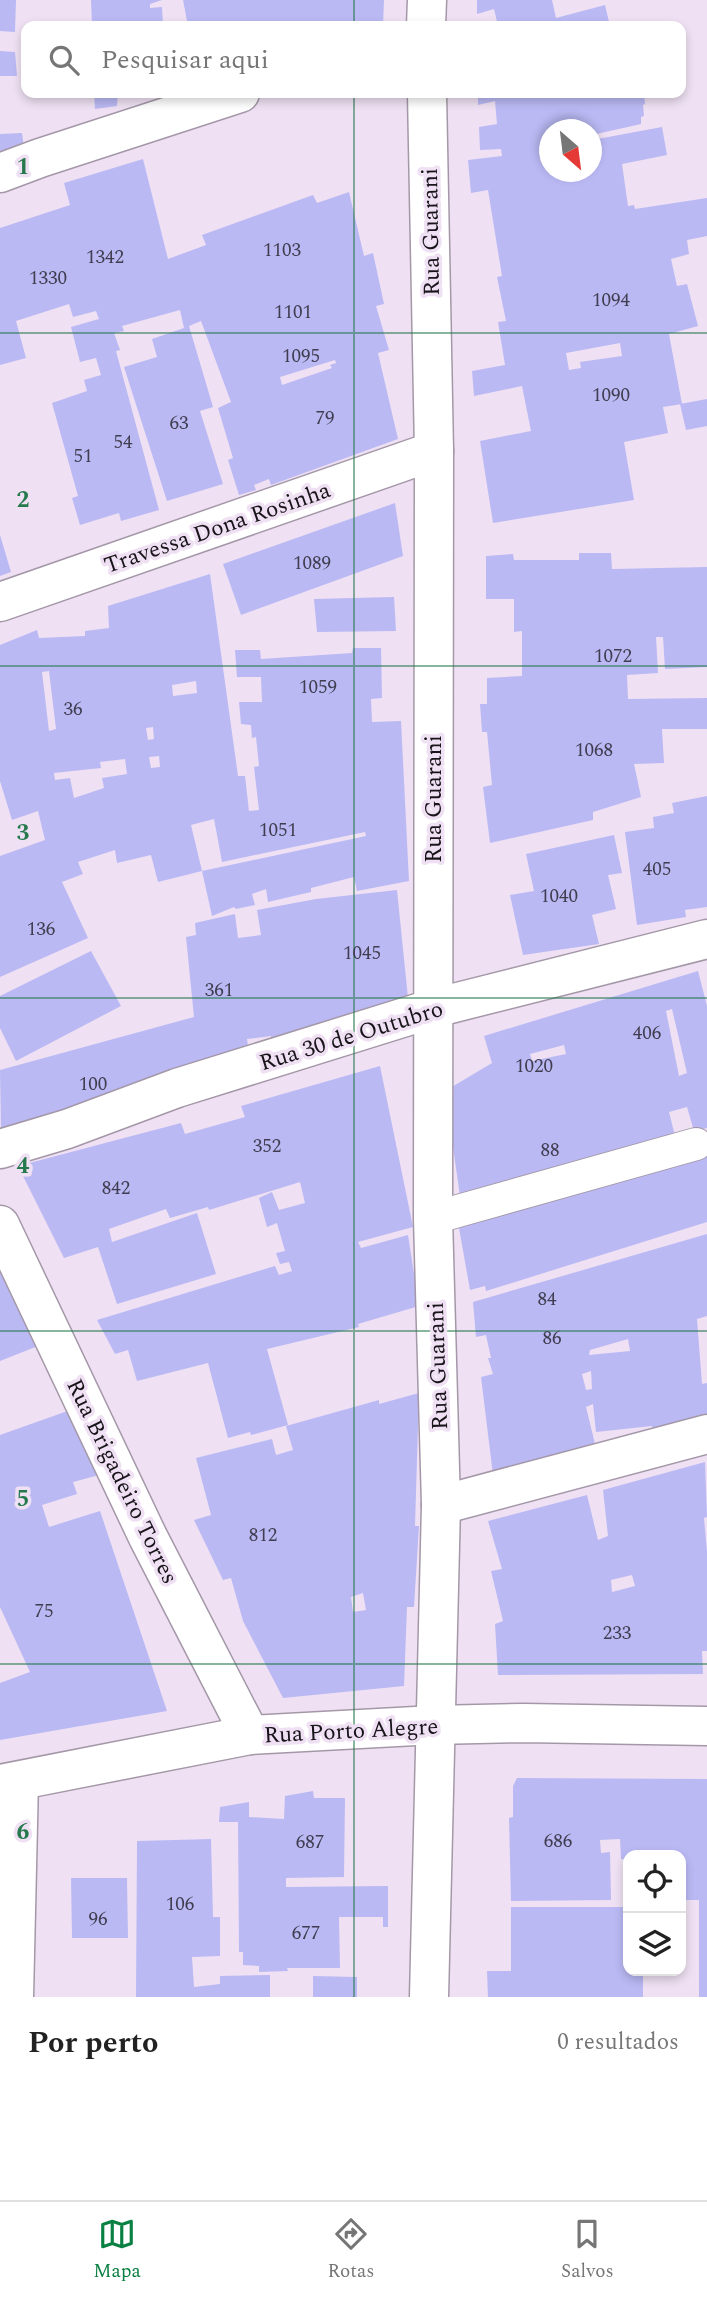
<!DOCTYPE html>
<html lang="pt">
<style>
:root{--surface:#fff;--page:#f2f2f2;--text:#222;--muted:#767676;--line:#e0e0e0;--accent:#0b8043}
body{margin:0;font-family:Spectral,serif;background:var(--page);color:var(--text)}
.controls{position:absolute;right:21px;bottom:21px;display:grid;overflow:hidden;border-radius:14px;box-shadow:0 4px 10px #0003}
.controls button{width:63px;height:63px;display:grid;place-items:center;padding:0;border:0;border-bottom:2px solid var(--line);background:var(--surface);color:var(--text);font:35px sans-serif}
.compass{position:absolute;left:539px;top:119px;width:63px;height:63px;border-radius:50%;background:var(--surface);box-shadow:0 4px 10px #0003;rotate:152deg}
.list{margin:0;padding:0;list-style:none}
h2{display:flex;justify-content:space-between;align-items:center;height:91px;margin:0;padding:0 28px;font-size:30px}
h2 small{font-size:23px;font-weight:400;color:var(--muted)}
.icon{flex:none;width:38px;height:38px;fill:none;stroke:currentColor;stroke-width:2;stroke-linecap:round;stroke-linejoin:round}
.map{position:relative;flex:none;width:707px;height:1997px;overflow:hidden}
.search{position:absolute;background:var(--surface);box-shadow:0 4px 10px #0003;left:21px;right:21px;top:21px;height:77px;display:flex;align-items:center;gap:18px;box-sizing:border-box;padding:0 24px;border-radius:14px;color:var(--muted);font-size:26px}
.sheet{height:203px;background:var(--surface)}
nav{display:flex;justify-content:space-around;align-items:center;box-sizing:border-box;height:98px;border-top:2px solid var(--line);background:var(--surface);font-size:19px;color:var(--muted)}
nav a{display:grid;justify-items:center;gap:4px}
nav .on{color:var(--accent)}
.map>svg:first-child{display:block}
</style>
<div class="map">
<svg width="707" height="1997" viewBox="0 0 707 1997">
<rect width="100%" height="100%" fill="#efe1f3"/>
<!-- building -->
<g fill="#bab9f4" fill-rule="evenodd">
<polygon points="0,0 16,0 15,32 0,31"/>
<polygon points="91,0 162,0 150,4 150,8 162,7 163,26 92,26"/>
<polygon points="183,0 384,0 383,26 188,26"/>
<polygon points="477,0 552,0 556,18 605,5 610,26 498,26 494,9 477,14"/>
<polygon points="0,51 15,52 17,76 0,76"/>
<polygon points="94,93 118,93 117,106 95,109"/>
<path d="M 478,93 L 644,93 L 645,104 L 643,105 L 644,116 L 641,117 L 641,124 L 592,135 L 592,130 L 550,130 L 550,143 L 544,144 L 545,148 L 550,147 L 550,172 L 592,172 L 592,140 L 662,127 L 667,155 L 622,164 L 628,206 L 634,205 L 635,209 L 707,198 L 707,236 L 687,240 L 689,254 L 671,259 L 677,286 L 687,284 L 698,326 L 669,334 L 682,404 L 663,407 L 668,433 L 624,442 L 634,500 L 493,523 L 480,441 L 531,431 L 522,386 L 474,396 L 472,371 L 505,365 L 498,322 L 506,321 L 497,277 L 502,276 L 488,190 L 471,193 L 468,160 L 502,156 L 501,149 L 480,150 L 479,127 L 497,124 L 495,101 L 478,105 ZM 620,343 L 622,356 L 580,362 L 581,368 L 569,370 L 566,353 Z"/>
<polygon points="22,133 25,155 0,166 0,134"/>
<path d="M 143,159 L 168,259 L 206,245 L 202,235 L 313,195 L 317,203 L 349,192 L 364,256 L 373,253 L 384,304 L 376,306 L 389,350 L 378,353 L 398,439 L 271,485 L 269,479 L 254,485 L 256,490 L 239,495 L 228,460 L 233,458 L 218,408 L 231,402 L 201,321 L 189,326 L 213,407 L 200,411 L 223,484 L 167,501 L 124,367 L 157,357 L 152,339 L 184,328 L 180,310 L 122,326 L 124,331 L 114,333 L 120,350 L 116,351 L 159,510 L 121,521 L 119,513 L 80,525 L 72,498 L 78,496 L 52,403 L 87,391 L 84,380 L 101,375 L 96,358 L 80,362 L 71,327 L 99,319 L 96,311 L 73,317 L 69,304 L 16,321 L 26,358 L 0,365 L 0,228 L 70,205 L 64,183 ZM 335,360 L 336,363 L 330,365 L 332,368 L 282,385 L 280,377 Z"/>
<polygon points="707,399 707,426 686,430 680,404"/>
<polygon points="395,503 403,556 241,615 223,564"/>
<polygon points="0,535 11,572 0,576"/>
<polygon points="579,553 611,553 612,569 707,567 707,667 665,669 663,637 656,637 658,673 627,675 628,699 707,698 707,729 662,729 664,763 634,764 641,797 593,812 593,820 490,843 483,787 492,785 487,732 482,732 480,704 487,704 487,678 522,676 522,631 514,632 514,599 486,599 486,556 513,554 514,560 579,560"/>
<path d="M 210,574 L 238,776 L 245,776 L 249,811 L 259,810 L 254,767 L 259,766 L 256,737 L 252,738 L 251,725 L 241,724 L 239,702 L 262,702 L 261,677 L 237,677 L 235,650 L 260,650 L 261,659 L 352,653 L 353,648 L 381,648 L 382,698 L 371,699 L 372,722 L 401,721 L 409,881 L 357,891 L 354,877 L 311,888 L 311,892 L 268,902 L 266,889 L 252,894 L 255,905 L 236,909 L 234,907 L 212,916 L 202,871 L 366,836 L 365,832 L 222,862 L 214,819 L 191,825 L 202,871 L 158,882 L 151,855 L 117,863 L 115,850 L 78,862 L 83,874 L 62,882 L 88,938 L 0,977 L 0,856 L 45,840 L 38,811 L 12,820 L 0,781 L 0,645 L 37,630 L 39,638 L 85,636 L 85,631 L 109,628 L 108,606 ZM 49,671 L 56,729 L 49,731 L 42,672 ZM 196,681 L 197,693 L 173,696 L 172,685 ZM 153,727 L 154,739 L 148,740 L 146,728 ZM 159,756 L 160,767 L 151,768 L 149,757 ZM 125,759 L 127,774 L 102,778 L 104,788 L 74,798 L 70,778 L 55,780 L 54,773 L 101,768 L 100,762 Z"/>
<polygon points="394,597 396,631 317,632 314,599"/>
<polygon points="707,796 707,907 685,910 686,917 637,925 625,832 654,828 653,817 674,813 672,803"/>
<polygon points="614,835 622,873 608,875 616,909 592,915 599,944 523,955 510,895 534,891 526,854"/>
<polygon points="397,890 409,1008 271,1053 271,1036 247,1039 250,1059 1,1130 0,1070 194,1017 186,937 196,935 195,923 235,914 238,938 261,935 257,910 316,899"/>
<polygon points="91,951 121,1006 16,1061 0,1028 0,996"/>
<path d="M 698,971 L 707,1006 L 707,1128 L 694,1131 L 687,1107 L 669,1112 L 675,1136 L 461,1203 L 445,1091 L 492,1063 L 484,1036 ZM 672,1009 L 687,1073 L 679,1076 L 666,1011 ZM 564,1045 L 566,1054 L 532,1061 L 530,1054 Z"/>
<polygon points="380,1066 413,1227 358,1242 361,1248 408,1235 419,1306 358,1324 359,1327 267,1349 288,1425 251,1435 250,1432 228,1438 208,1363 137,1381 128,1350 115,1354 97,1320 275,1266 279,1275 292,1271 289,1262 280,1264 276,1253 285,1251 277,1223 267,1227 259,1198 272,1192 279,1210 305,1203 300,1182 209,1210 208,1207 170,1218 166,1209 109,1229 112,1242 197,1213 216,1274 117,1304 98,1247 64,1258 18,1166 181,1123 185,1134 245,1117 241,1106"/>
<polygon points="707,1154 707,1222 486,1291 485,1286 470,1290 459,1228"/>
<path d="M 707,1234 L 707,1316 L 697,1319 L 702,1384 L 707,1383 L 707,1423 L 653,1438 L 652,1426 L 596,1432 L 593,1404 L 586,1407 L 596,1448 L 493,1475 L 481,1377 L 493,1374 L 488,1358 L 491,1358 L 486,1335 L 476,1337 L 473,1302 ZM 628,1339 L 630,1351 L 589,1355 L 590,1350 ZM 591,1371 L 592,1389 L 586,1390 L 582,1374 Z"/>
<polygon points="0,1256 38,1346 0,1361"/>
<path d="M 419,1393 L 415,1526 L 419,1526 L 414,1607 L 407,1607 L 404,1686 L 283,1698 L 243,1621 L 231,1578 L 223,1580 L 194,1520 L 211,1515 L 196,1458 L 272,1439 L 276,1455 L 293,1450 L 286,1426 L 379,1400 L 379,1404 ZM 363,1593 L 366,1610 L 353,1612 L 351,1597 Z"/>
<polygon points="76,1408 103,1474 73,1482 77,1494 42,1505 49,1527 100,1511 167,1711 0,1740 0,1683 30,1672 0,1607 0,1435"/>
<path d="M 705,1462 L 707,1517 L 704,1518 L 707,1552 L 707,1651 L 702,1651 L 703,1674 L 498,1675 L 495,1624 L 503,1621 L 491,1571 L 502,1569 L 488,1521 L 587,1495 L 598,1540 L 608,1536 L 603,1490 ZM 632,1575 L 635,1586 L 612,1592 L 611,1580 Z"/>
<polygon points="517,1778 707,1779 707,1997 699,1997 699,1900 681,1900 681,1855 628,1855 628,1860 621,1859 620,1839 600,1840 601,1853 610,1852 611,1900 511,1901 509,1818 513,1817 513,1786"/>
<polygon points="313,1791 314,1798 345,1798 344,1877 286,1878 286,1887 388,1886 388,1927 383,1927 383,1917 339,1917 340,1968 287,1968 288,1971 259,1972 259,1966 243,1965 243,1952 239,1952 238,1822 219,1822 220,1807 249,1802 249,1817 284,1819 285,1796"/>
<polygon points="211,1839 213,1917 220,1917 220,1956 192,1957 194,1987 220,1984 220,1976 270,1975 270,1997 136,1997 137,1841"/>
<polygon points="71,1878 127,1878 128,1938 72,1938"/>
<polygon points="511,1907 628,1907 628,1971 643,1971 643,1997 488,1997 487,1971 511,1971"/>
<polygon points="313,1976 357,1977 357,1997 313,1997"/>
</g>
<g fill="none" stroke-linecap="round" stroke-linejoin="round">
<defs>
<polyline id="lane" points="433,1218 696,1144"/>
<g id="street">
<polyline points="426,26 427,0"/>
<polyline points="427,93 434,451 433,1218 441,1505 429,1997"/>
<polyline points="0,173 40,158 240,93"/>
<polyline points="0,602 434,451"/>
<polyline points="0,1149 67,1129 177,1088 434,1008 707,939"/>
<polyline points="0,1225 148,1537 250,1735"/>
<polyline points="441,1505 707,1434"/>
<polyline points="0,1784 250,1735 434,1725 523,1723 707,1726"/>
<polyline points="14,1997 19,1781"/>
</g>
</defs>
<!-- lane casing -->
<use href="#lane" stroke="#a498a8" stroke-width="34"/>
<!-- street casing -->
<use href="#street" stroke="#a498a8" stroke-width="41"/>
<!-- lane -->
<use href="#lane" stroke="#fff" stroke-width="32"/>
<!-- street -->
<use href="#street" stroke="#fff" stroke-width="38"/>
</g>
<!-- grid -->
<path fill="none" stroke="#25794c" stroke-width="2" stroke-opacity="0.55" d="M 354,0 L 354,26M 354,93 L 354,1997M 0,333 L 707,333M 0,666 L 707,666M 0,998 L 707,998M 0,1331 L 707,1331M 0,1664 L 707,1664"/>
<g text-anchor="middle" stroke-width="7" stroke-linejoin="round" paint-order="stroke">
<!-- number labels -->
<g font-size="19" fill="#403d50">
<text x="282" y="256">1103</text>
<text x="105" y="263">1342</text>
<text x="48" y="284">1330</text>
<text x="611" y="306">1094</text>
<text x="293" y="318">1101</text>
<text x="301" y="362">1095</text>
<text x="611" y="401">1090</text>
<text x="325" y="424">79</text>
<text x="179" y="429">63</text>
<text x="123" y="448">54</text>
<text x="83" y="462">51</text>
<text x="312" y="569">1089</text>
<text x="613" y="662">1072</text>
<text x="318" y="693">1059</text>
<text x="73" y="715">36</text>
<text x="594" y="756">1068</text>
<text x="278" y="836">1051</text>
<text x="657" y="875">405</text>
<text x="559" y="902">1040</text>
<text x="41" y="935">136</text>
<text x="362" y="959">1045</text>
<text x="219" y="996">361</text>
<text x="647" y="1039">406</text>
<text x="534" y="1072">1020</text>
<text x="93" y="1090">100</text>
<text x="267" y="1152">352</text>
<text x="550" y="1156">88</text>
<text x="116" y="1194">842</text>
<text x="547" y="1305">84</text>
<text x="552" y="1344">86</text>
<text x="263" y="1541">812</text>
<text x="44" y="1617">75</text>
<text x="617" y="1639">233</text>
<text x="558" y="1847">686</text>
<text x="310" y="1848">687</text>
<text x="180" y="1910">106</text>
<text x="98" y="1925">96</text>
<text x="306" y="1939">677</text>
</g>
<!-- street labels -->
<g font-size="23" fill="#18141a" stroke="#efe1f3">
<text transform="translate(430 232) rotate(-91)" y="8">Rua Guarani</text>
<text transform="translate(217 527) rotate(-19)" y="8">Travessa Dona Rosinha</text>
<text transform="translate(433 799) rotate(-90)" y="8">Rua Guarani</text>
<text transform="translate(351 1035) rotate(-17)" y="8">Rua 30 de Outubro</text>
<text transform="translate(437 1366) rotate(-92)" y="8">Rua Guarani</text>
<text transform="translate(123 1481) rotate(64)" y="8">Rua Brigadeiro Torres</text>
<text transform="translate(351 1730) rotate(-3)" y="8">Rua Porto Alegre</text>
</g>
</g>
<g font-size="23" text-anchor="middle" font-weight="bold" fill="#25794c" stroke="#efe1f3" stroke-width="7" stroke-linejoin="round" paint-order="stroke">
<text x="23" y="174">1</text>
<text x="23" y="507">2</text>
<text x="23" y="840">3</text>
<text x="23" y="1173">4</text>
<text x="23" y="1506">5</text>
<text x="23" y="1839">6</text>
</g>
</svg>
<div class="controls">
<button><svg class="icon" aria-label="locate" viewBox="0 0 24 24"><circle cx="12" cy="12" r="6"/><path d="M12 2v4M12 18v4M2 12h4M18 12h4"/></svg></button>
<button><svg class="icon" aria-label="layers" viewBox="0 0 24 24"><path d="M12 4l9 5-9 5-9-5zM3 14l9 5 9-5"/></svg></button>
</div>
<svg class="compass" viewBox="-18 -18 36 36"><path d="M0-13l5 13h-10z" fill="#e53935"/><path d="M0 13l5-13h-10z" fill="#767676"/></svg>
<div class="search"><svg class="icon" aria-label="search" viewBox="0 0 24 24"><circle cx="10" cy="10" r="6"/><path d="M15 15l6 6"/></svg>Pesquisar aqui</div>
</div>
<section class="sheet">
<h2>Por perto<small>0 resultados</small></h2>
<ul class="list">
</ul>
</section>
<nav>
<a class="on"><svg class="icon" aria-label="map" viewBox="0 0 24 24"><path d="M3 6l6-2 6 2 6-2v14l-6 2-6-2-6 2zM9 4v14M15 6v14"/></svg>Mapa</a>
<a><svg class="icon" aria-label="directions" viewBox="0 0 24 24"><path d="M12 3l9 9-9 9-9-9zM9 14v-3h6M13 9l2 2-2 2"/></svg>Rotas</a>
<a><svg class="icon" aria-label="saved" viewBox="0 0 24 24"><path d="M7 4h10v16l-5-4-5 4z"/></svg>Salvos</a>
</nav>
